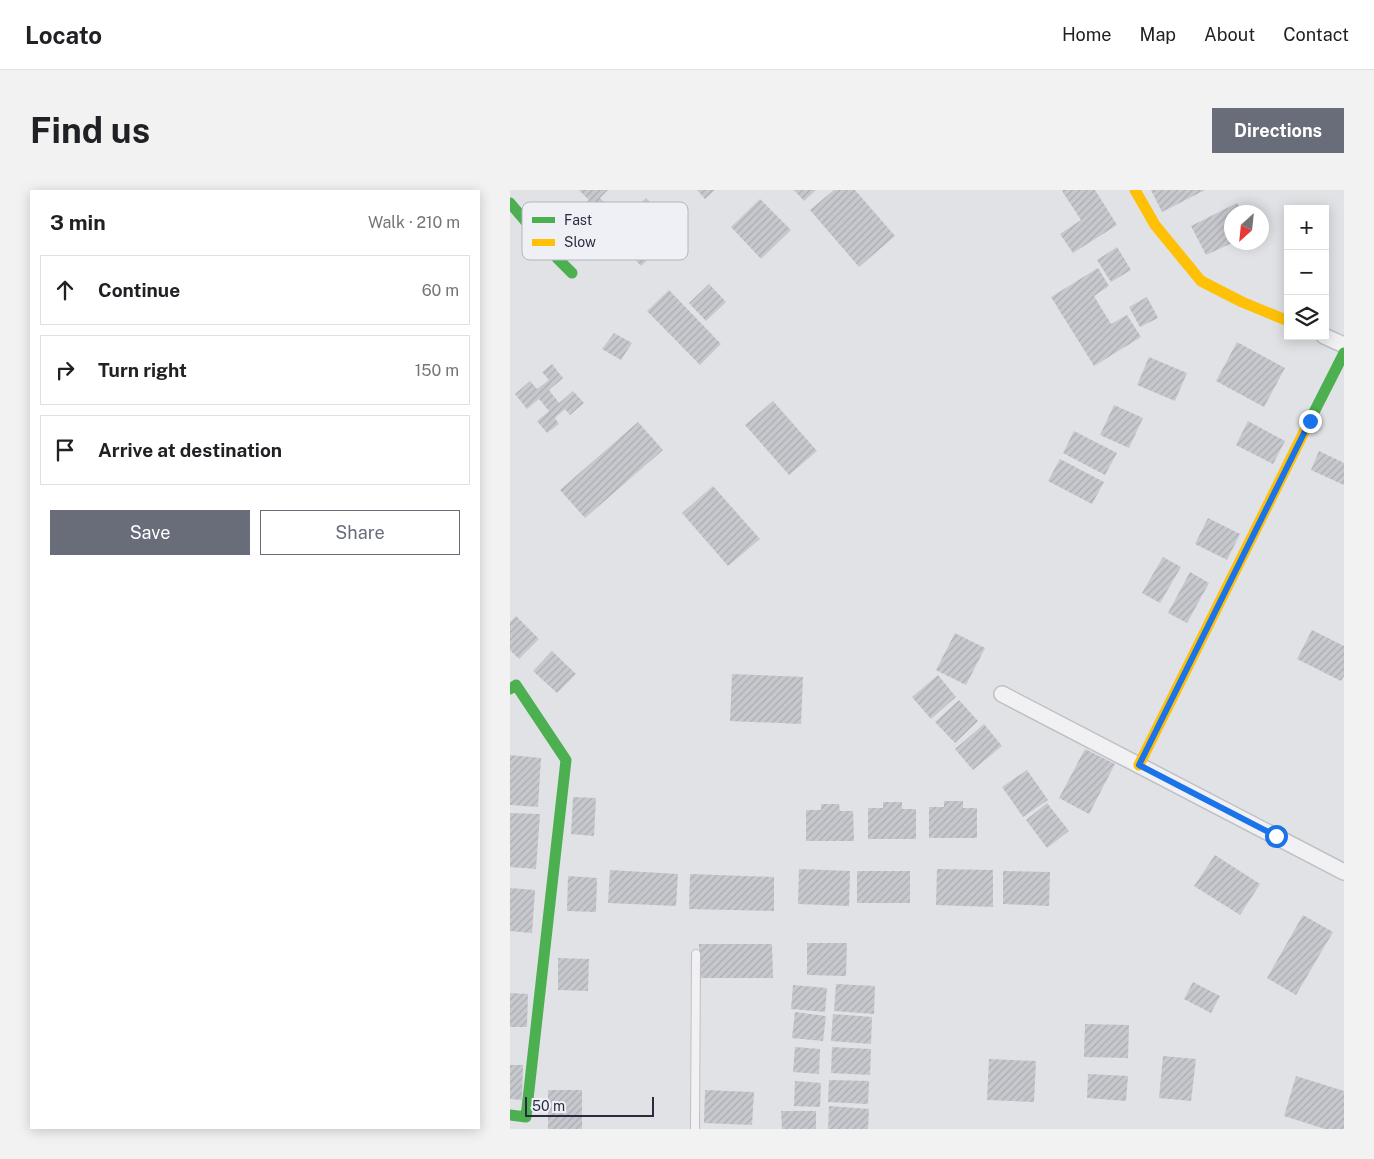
<!DOCTYPE html>
<meta charset="utf-8">
<style>
:root{--surface:#fff;--page:#f2f2f2;--text:#202124;--muted:#757577;--line:#e0e0e0;--accent:#696c79}
body{margin:0;font-family:"Public Sans",sans-serif;background:var(--page);color:var(--text)}
.controls{position:absolute;right:15px;top:15px;display:grid;overflow:hidden;border-radius:0px;box-shadow:0 2px 12px #0003}
.controls button{width:45px;height:45px;display:grid;place-items:center;padding:0;border:0;border-bottom:1px solid var(--line);background:var(--surface);color:var(--text);font:25px sans-serif}
.compass{position:absolute;left:714px;top:15px;width:45px;height:45px;border-radius:50%;background:var(--surface);box-shadow:0 2px 12px #0003;rotate:207deg}
.scale{position:absolute;left:15px;bottom:12px;width:129px;box-sizing:border-box;padding-left:5px;border:2px solid #282c3f;border-top:0;font-size:14px;line-height:18px;white-space:nowrap;color:#282c3f;-webkit-text-stroke:4px #eff0f6;paint-order:stroke}
.stop{position:absolute;width:15px;height:15px;margin:-11px;border:4px solid #1a73e8;border-radius:50%;background:#fff}
.stop.end{background:#1a73e8;border-color:#fff;box-shadow:0 1px 5px #0008}
.list{margin:0;padding:0;list-style:none}
h2{display:flex;justify-content:space-between;align-items:center;height:65px;margin:0;padding:0 20px;font-size:21px}
h2 small{font-size:16px;font-weight:400;color:var(--muted)}
.list li{display:grid;grid-template-columns:32px 1fr auto;gap:15px;align-items:center;box-sizing:border-box;height:70px;margin:0 10px 10px;padding:0 10px;border:1px solid var(--line);border-radius:0px}
.list b{display:block;font-size:19px;white-space:nowrap}
.list em{font-size:16px;font-style:normal;color:var(--muted)}
.actions{display:flex;gap:10px;padding:15px 20px}
.actions a{flex:1;padding:11px 0;border:1px solid var(--accent);border-radius:0px;text-align:center;font-size:18px;color:var(--accent)}
.actions .main{background:var(--accent);color:#fff}
.icon{flex:none;width:28px;height:28px;fill:none;stroke:currentColor;stroke-width:2;stroke-linecap:round;stroke-linejoin:round}
.map{position:relative;flex:none;width:834px;height:939px;overflow:hidden;border-radius:0px}
header{display:flex;align-items:center;gap:30px;box-sizing:border-box;height:70px;padding:0 25px;background:var(--surface);border-bottom:1px solid var(--line)}
header strong{font-size:24px}
nav{display:flex;gap:28px;margin-inline-start:auto;font-size:18px}
.intro{display:flex;align-items:center;justify-content:space-between;box-sizing:border-box;height:120px;padding:0 30px}
h1{margin:0;font-size:35px}
.button{padding:12px 22px;border-radius:0px;background:var(--accent);color:#fff;font-size:18px;font-weight:700}
main{display:flex;gap:30px;padding:0 30px}
aside{flex:1;background:var(--surface);border-radius:0px;box-shadow:0 2px 12px #0003}
.map>svg:first-child{display:block}
</style>
<header>
<strong>Locato</strong>
<nav><a>Home</a><a>Map</a><a>About</a><a>Contact</a></nav>
</header>
<div class="intro"><h1>Find us</h1><a class="button">Directions</a></div>
<main>
<aside>
<h2>3 min<small>Walk · 210 m</small></h2>
<ul class="list">
<li><svg class="icon" aria-label="ahead" viewBox="0 0 24 24"><path d="M12 20V5M6 11l6-6 6 6"/></svg><div><b>Continue</b></div><em>60 m</em></li>
<li><svg class="icon" aria-label="right" viewBox="0 0 24 24"><path d="M7 20v-9h11M14 6l5 5-5 5"/></svg><div><b>Turn right</b></div><em>150 m</em></li>
<li><svg class="icon" aria-label="arrive" viewBox="0 0 24 24"><path d="M6 21V4h12l-3 4 3 4H6"/></svg><div><b>Arrive at destination</b></div></li>
</ul>
<div class="actions"><a class="main">Save</a><a>Share</a></div>
</aside>
<div class="map">
<svg width="834" height="939" viewBox="0 0 834 939">
<defs>
<pattern id="building-hatch" width="6" height="6" patternUnits="userSpaceOnUse" patternTransform="scale(1.25)"><rect width="6" height="6" fill="#c7c8cd"/><path d="M-1 1l2-2M0 6l6-6M5 7l2-2" fill="none" stroke="#abacb1"/></pattern>
</defs>
<rect width="100%" height="100%" fill="#e1e2e6"/>
<!-- building -->
<g fill="url(#building-hatch)">
<polygon points="69,0 98,0 90,8 94,12 81,24 73,15 79,10"/>
<polygon points="187,0 205,0 195,9"/>
<polygon points="284,0 306,0 294,11"/>
<polygon points="324,0 345,0 385,46 349,77 300,20"/>
<polygon points="553,0 585,0 607,35 563,63 550,44 571,30 552,1"/>
<polygon points="641,0 695,0 652,22"/>
<polygon points="136,8 146,19 141,24 154,38 160,33 168,42 153,56 149,52 140,60 144,64 131,76 123,67 129,62 114,46 108,51 99,42 113,29 118,35 130,25 124,19"/>
<polygon points="250,9 281,40 251,69 221,37"/>
<polygon points="727,13 732,22 722,22 722,53 696,65 681,36"/>
<polygon points="607,57 621,80 601,92 587,70"/>
<polygon points="588,78 599,96 584,106 601,134 617,125 631,147 584,176 541,107"/>
<polygon points="199,94 216,112 196,131 179,113"/>
<polygon points="159,100 211,154 190,175 137,121"/>
<polygon points="637,107 648,128 630,137 619,117"/>
<polygon points="104,143 122,153 111,170 92,159"/>
<polygon points="727,152 775,178 754,217 706,191"/>
<polygon points="639,167 677,183 665,211 627,195"/>
<polygon points="42,174 53,188 39,200 49,213 63,201 74,213 60,225 55,219 45,228 49,234 37,243 27,231 39,221 29,209 17,219 5,204 20,191 27,199 39,190 32,182"/>
<polygon points="263,211 307,261 279,285 235,235"/>
<polygon points="604,215 633,228 619,258 590,245"/>
<polygon points="738,231 775,251 763,274 726,255"/>
<polygon points="128,232 153,260 75,328 50,300"/>
<polygon points="564,241 607,263 595,285 553,263"/>
<polygon points="809,261 834,273 834,295 801,280"/>
<polygon points="550,269 594,292 582,314 538,291"/>
<polygon points="203,296 250,349 218,376 172,323"/>
<polygon points="698,328 730,344 717,370 685,354"/>
<polygon points="653,367 671,377 650,413 632,403"/>
<polygon points="680,382 699,393 677,433 658,423"/>
<polygon points="6,426 29,449 9,469 0,460 0,432"/>
<polygon points="802,440 834,456 834,486 831,491 787,469"/>
<polygon points="445,443 475,458 456,495 426,480"/>
<polygon points="42,461 66,484 47,503 23,481"/>
<polygon points="222,484 293,487 291,534 220,531"/>
<polygon points="428,485 446,507 421,529 402,507"/>
<polygon points="449,510 468,531 445,553 425,532"/>
<polygon points="474,534 492,556 463,580 445,559"/>
<polygon points="575,559 605,574 579,624 549,608"/>
<polygon points="0,565 31,568 28,617 0,615"/>
<polygon points="517,580 538,610 513,627 492,597"/>
<polygon points="63,607 86,608 84,646 61,644"/>
<polygon points="434,611 453,611 453,618 467,618 467,648 419,648 419,617 434,617"/>
<polygon points="373,612 392,612 392,619 406,619 406,649 358,649 358,618 373,618"/>
<polygon points="537,613 559,641 537,658 516,630"/>
<polygon points="311,614 329,614 330,621 343,621 344,651 296,651 296,620 311,620"/>
<polygon points="0,623 30,624 26,679 0,677"/>
<polygon points="705,665 750,694 730,725 684,696"/>
<polygon points="289,679 340,681 339,716 288,714"/>
<polygon points="427,679 483,680 483,717 426,715"/>
<polygon points="100,680 168,684 166,716 98,713"/>
<rect x="347" y="681" width="53" height="32"/>
<polygon points="493,681 540,682 539,716 493,714"/>
<polygon points="180,684 264,687 264,721 179,719"/>
<polygon points="58,686 87,688 86,722 57,721"/>
<polygon points="0,698 25,700 22,743 0,741"/>
<polygon points="793,725 823,742 786,805 757,788"/>
<polygon points="297,753 337,753 336,786 297,785"/>
<polygon points="189,754 262,754 263,788 189,788"/>
<polygon points="48,768 79,769 78,801 48,800"/>
<polygon points="683,792 710,806 701,823 674,809"/>
<polygon points="326,794 365,796 364,824 324,821"/>
<polygon points="283,795 317,798 315,822 281,819"/>
<polygon points="0,803 18,804 17,837 0,837"/>
<polygon points="285,822 316,826 313,851 282,848"/>
<polygon points="323,824 362,827 361,854 321,851"/>
<polygon points="575,834 619,835 618,868 574,867"/>
<polygon points="285,857 310,859 309,884 283,882"/>
<polygon points="322,857 361,859 360,885 321,883"/>
<polygon points="653,866 686,869 681,911 649,908"/>
<polygon points="479,869 526,871 524,912 477,910"/>
<polygon points="0,875 13,875 12,910 0,909"/>
<polygon points="578,884 618,886 616,911 577,908"/>
<polygon points="786,886 834,901 834,939 815,939 774,926"/>
<polygon points="319,890 359,891 358,914 318,912"/>
<polygon points="285,891 311,893 310,917 284,916"/>
<rect x="38" y="900" width="34" height="39"/>
<polygon points="195,900 244,902 242,935 194,933"/>
<polygon points="319,916 359,919 358,939 318,939"/>
<polygon points="271,921 306,921 306,939 272,939"/>
</g>
<g fill="none" stroke-linecap="round" stroke-linejoin="round">
<defs>
<polyline id="lane" points="185,939 186,764"/>
<g id="street">
<polyline points="814,146 834,155"/>
<polyline points="492,504 834,682"/>
</g>
</defs>
<!-- lane casing -->
<use href="#lane" stroke="#bfc0c4" stroke-width="10"/>
<!-- street casing -->
<use href="#street" stroke="#bfc0c4" stroke-width="18"/>
<!-- lane -->
<use href="#lane" stroke="#f1f1f3" stroke-width="8"/>
<!-- street -->
<use href="#street" stroke="#f1f1f3" stroke-width="15"/>
<!-- fast -->
<g stroke="#4caf50" stroke-width="11">
<polyline points="0,13 47,68 62,83"/>
<polyline points="797,236 834,163"/>
<polyline points="0,499 6,495 56,570 16,927 0,925"/>
</g>
<!-- slow -->
<g stroke="#ffc107" stroke-width="11">
<polyline points="625,0 645,35 691,91 732,112 778,131"/>
<polyline points="629,575 797,236"/>
</g>
</g>
<g fill="none" stroke-linecap="round" stroke-linejoin="round">
<!-- route -->
<polyline stroke="#1a73e8" stroke-width="6" points="766,646 629,575 800,231"/>
</g>
<!-- legend -->
<rect x="12" y="12" width="166" height="58" rx="8" fill="#eff0f6" stroke="#b3b5bf" stroke-width="1"/>
<rect x="22" y="27" width="23" height="6" fill="#4caf50"/>
<rect x="22" y="49" width="23" height="7" fill="#ffc107"/>
<g font-size="14" fill="#282c3f">
<text x="54" y="35">Fast</text>
<text x="54" y="57">Slow</text>
</g>
</svg>
<div class="controls">
<button>+</button>
<button>−</button>
<button><svg class="icon" aria-label="layers" viewBox="0 0 24 24"><path d="M12 4l9 5-9 5-9-5zM3 14l9 5 9-5"/></svg></button>
</div>
<svg class="compass" viewBox="-18 -18 36 36"><path d="M0-13l5 13h-10z" fill="#e53935"/><path d="M0 13l5-13h-10z" fill="#757577"/></svg>
<div class="scale">50 m</div>
<div class="stop" style="left:766px;top:646px"></div>
<div class="stop end" style="left:800px;top:231px"></div>
</div>
</main>
